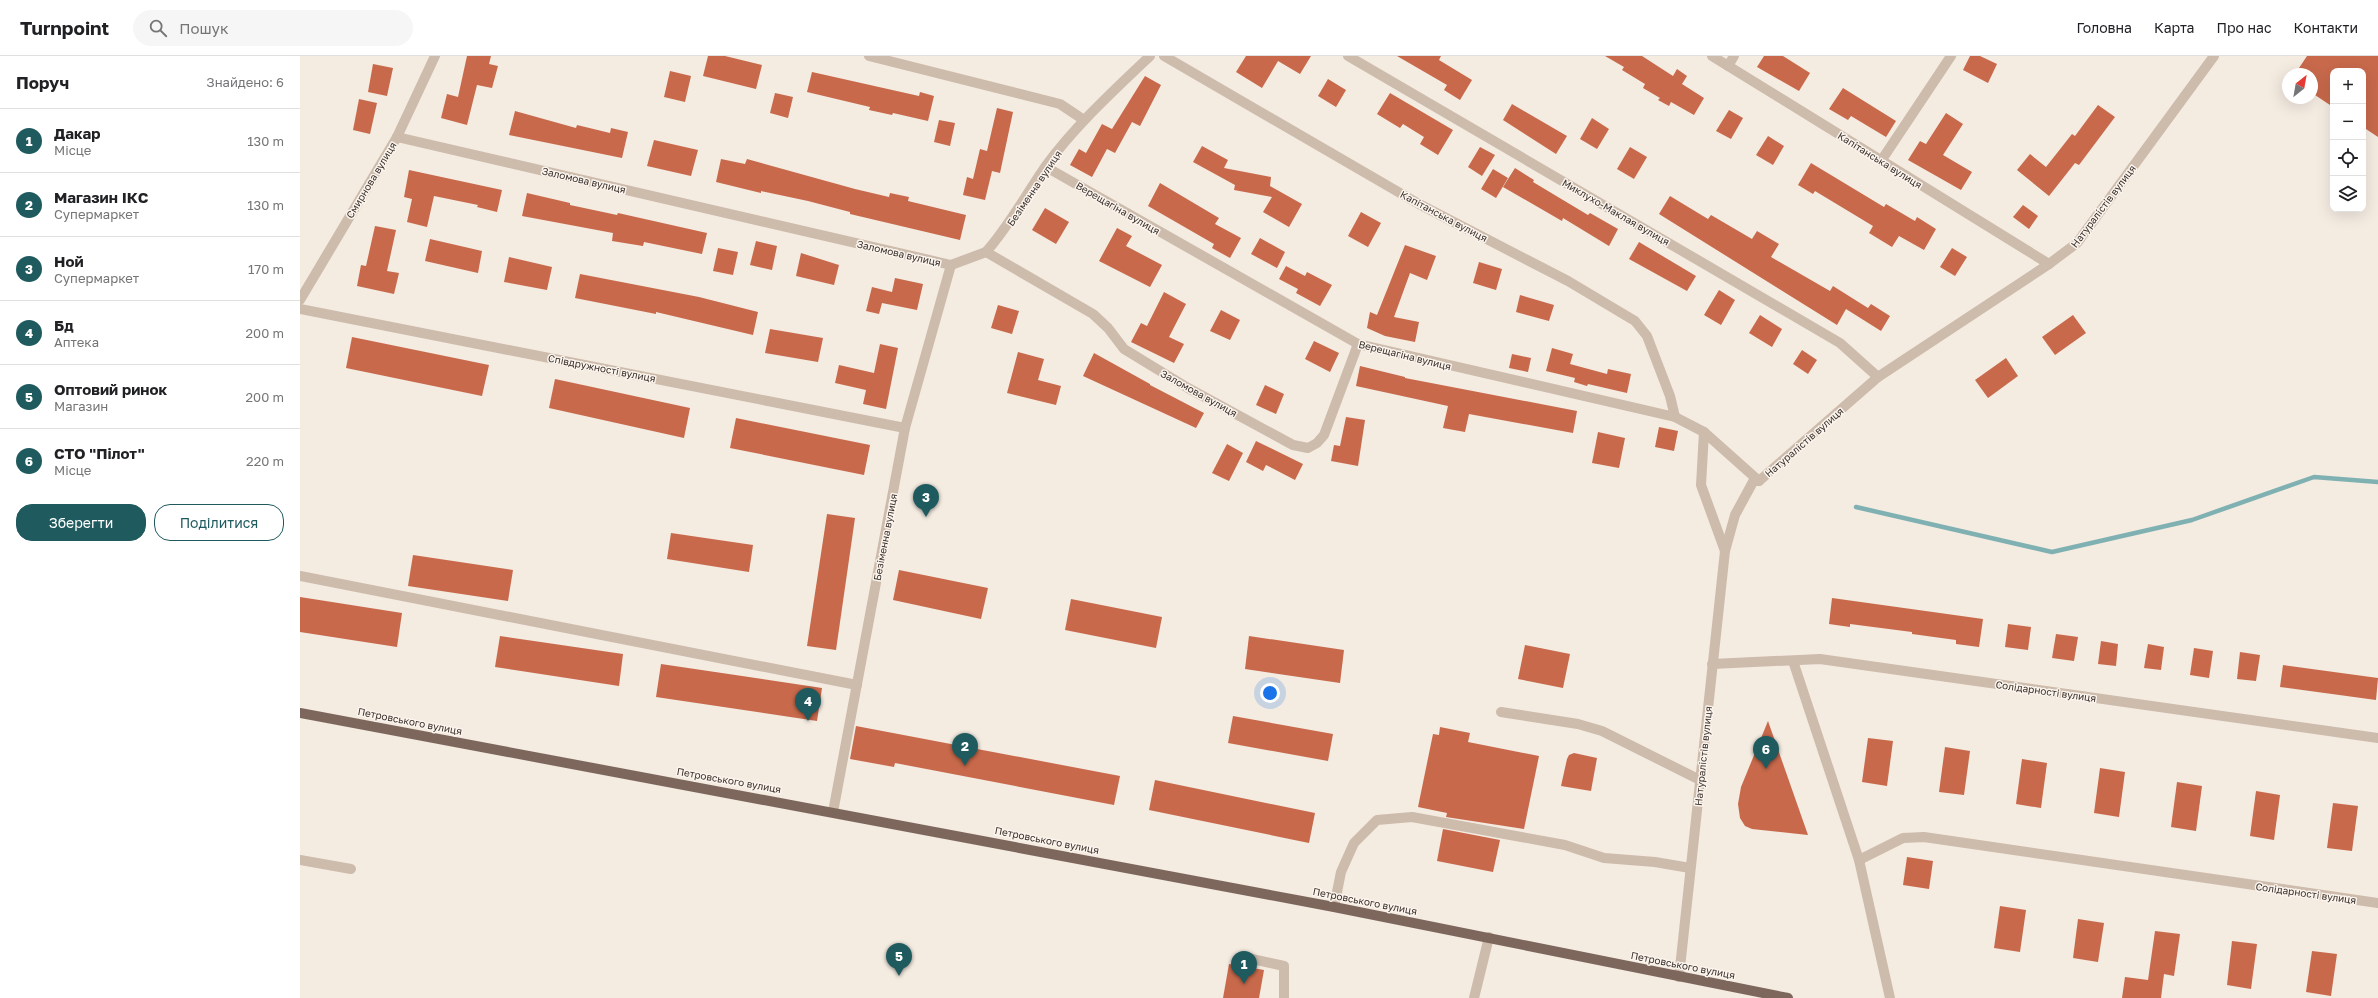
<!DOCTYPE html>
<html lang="uk">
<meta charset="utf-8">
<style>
:root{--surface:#fff;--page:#f6f6f6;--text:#202124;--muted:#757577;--line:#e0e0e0;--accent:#1f5a5e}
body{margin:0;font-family:"Golos Text",sans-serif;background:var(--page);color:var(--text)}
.controls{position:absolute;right:12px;top:12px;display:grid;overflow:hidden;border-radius:8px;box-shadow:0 4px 16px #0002}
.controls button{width:36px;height:36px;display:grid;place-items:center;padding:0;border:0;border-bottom:1px solid var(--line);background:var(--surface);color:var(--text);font:20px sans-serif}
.compass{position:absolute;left:1982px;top:12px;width:36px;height:36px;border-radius:50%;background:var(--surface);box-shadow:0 4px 16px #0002;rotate:31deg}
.you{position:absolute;left:970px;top:637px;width:14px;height:14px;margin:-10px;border:3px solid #fff;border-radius:50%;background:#1a73e8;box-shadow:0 0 0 6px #1a73e833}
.badge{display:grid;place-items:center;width:26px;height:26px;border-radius:50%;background:var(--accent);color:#fff;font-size:13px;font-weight:700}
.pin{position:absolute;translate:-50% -33px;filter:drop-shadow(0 1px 2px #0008)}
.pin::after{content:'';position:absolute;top:21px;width:14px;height:12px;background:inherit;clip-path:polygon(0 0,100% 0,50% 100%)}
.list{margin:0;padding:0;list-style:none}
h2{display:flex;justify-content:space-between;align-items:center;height:52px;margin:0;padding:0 16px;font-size:17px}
h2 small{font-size:13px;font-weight:400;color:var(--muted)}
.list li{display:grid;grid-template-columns:26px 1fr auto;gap:12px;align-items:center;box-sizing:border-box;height:64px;padding:0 16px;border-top:1px solid var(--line)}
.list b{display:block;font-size:15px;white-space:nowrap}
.list p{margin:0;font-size:13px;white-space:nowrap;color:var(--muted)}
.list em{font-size:13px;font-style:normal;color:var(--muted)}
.actions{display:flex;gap:8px;padding:12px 16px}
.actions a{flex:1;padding:9px 0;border:1px solid var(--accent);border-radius:16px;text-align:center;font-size:14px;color:var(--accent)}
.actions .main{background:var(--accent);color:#fff}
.icon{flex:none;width:22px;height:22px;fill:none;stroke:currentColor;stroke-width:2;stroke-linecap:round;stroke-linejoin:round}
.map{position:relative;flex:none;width:2078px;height:942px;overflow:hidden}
header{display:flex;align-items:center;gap:24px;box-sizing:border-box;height:56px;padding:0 20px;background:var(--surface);border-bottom:1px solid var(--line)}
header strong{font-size:19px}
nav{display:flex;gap:22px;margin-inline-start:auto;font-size:14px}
.search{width:280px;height:36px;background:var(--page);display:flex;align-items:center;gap:10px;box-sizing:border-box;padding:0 14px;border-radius:22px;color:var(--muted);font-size:15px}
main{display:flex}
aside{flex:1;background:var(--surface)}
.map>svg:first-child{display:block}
</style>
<header>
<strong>Turnpoint</strong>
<div class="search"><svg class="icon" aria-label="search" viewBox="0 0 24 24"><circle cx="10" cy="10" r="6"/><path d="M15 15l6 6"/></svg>Пошук</div>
<nav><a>Головна</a><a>Карта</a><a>Про нас</a><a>Контакти</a></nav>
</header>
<main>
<aside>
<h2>Поруч<small>Знайдено: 6</small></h2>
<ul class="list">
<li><span class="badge">1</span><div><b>Дакар</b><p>Місце</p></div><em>130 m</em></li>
<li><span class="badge">2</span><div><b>Магазин ІКС</b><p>Супермаркет</p></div><em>130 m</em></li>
<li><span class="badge">3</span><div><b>Ной</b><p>Супермаркет</p></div><em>170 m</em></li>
<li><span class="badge">4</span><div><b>Бд</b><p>Аптека</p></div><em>200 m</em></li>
<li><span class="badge">5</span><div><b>Оптовий ринок</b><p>Магазин</p></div><em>200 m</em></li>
<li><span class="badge">6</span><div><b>СТО &quot;Пілот&quot;</b><p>Місце</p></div><em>220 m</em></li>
</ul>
<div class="actions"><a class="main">Зберегти</a><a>Поділитися</a></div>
</aside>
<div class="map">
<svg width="2078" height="942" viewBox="0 0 2078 942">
<rect width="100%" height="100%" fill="#f4ebe1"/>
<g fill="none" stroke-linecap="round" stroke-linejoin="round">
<!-- stream -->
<polyline stroke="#7fb0b2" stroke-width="4.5" points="1556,451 1752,496 1892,464 2014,421 2078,426"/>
</g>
<!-- building -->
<g fill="#c8694b">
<polygon points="167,0 191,0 189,8 198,10 192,32 177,29 167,69 141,62 147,38 158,41"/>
<polygon points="408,0 425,0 462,9 456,33 403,20"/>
<polygon points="946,0 1011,0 1000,18 978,5 962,32 936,16"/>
<polygon points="1097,0 1141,0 1139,4 1172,24 1160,44 1144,34 1147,29"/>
<polygon points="1305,0 1342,0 1373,20 1377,13 1387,20 1382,28 1404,42 1394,59 1371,46 1369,50 1358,44 1360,42 1343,32 1345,28 1322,14 1324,11"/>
<polygon points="1464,0 1483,0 1510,17 1499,35 1457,11"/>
<polygon points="1670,0 1680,0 1697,8 1688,27 1663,14"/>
<polygon points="2007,0 2078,0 2078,81 2063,71 2063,15 2033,15 2033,51 2012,37 2012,18 1995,18"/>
<polygon points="73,8 93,12 87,40 68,36"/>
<polygon points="370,15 391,20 385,46 364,41"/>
<polygon points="512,16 619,40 620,36 634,40 628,65 593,57 592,59 569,54 570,51 507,36"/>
<polygon points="845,20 861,29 840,70 832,66 815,97 807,93 792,121 770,109 779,93 786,97 802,68 812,73"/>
<polygon points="1028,23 1046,34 1036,51 1018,40"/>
<polygon points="1543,32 1596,65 1586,81 1551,60 1548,64 1529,53"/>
<polygon points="475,37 493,41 488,62 470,57"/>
<polygon points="1090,37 1153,74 1138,99 1120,88 1124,81 1103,68 1100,72 1077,58"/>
<polygon points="59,43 77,47 70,78 53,74"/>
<polygon points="1212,48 1267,80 1256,98 1203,64"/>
<polygon points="1798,49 1815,61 1779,109 1775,107 1749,140 1717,114 1730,98 1746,111 1772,78 1775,80"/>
<polygon points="697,52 713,56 700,117 692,115 685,144 663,139 667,121 673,123 680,93 687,95"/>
<polygon points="1429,54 1443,62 1431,83 1416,75"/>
<polygon points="215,55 276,72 277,69 310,77 311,72 328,76 322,102 209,79"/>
<polygon points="1646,57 1663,68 1643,99 1672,116 1661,134 1608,104 1620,85 1626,88"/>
<polygon points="1292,62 1309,73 1297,93 1280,83"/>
<polygon points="639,64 655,67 650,90 634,86"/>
<polygon points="1468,80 1484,90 1473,109 1456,99"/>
<polygon points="354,84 398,94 391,120 347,110"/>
<polygon points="902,90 928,104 924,112 971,121 970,130 1002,148 989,171 963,156 972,141 934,134 935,129 893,106"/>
<polygon points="1180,91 1195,99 1182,120 1168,111"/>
<polygon points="1330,91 1347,101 1334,123 1317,113"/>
<polygon points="421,103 445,108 447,103 555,133 589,141 590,137 609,141 608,145 666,159 660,184 550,158 550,156 508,145 461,135 461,137 416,126"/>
<polygon points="1511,107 1584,151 1586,148 1615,165 1617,161 1636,173 1624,194 1599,180 1592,191 1569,177 1573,170 1515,135 1513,138 1498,129"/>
<polygon points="1215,112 1234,124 1233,126 1288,159 1290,157 1318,173 1309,190 1263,162 1262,165 1203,131"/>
<polygon points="1193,113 1208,122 1196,142 1181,133"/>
<polygon points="109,114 202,134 197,156 177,151 178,149 134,140 127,171 107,166 112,143 104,141"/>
<polygon points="860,127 919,162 915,168 941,182 930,202 912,192 914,188 848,150"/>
<polygon points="227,137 270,147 270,149 317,159 318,157 407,177 402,198 344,186 343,190 312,185 313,177 222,160"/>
<polygon points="1370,140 1408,163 1411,159 1452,183 1457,175 1479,188 1471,201 1530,235 1533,230 1568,252 1571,248 1590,260 1581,275 1546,253 1537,269 1359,158"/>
<polygon points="1723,149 1738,160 1729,173 1713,161"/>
<polygon points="745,152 769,166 756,188 732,174"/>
<polygon points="1061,156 1081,167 1068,191 1048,180"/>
<polygon points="75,170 96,174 87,215 99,217 94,238 57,230 61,209 66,210"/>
<polygon points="817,172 832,180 826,190 862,209 850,231 799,205"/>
<polygon points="960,182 985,196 977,212 951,198"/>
<polygon points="130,183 182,195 178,217 125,205"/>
<polygon points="456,185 477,190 472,214 450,209"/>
<polygon points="1339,186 1396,220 1387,235 1329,203"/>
<polygon points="1105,189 1136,200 1127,224 1110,217 1094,261 1119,266 1115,286 1085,280 1067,272 1070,256 1077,259"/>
<polygon points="418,192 438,196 433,219 413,215"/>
<polygon points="1652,192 1667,201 1655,220 1640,211"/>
<polygon points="501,197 539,209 534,229 496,220"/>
<polygon points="209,201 252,211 247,234 204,226"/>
<polygon points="1179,206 1202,213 1196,234 1173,227"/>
<polygon points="986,210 1005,220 1007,216 1032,229 1020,250 996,237 998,233 979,223"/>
<polygon points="280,218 399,241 458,256 453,279 356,256 356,258 275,242"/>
<polygon points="595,222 623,228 617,254 582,247 579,258 566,255 572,231 592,236"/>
<polygon points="1419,234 1435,244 1421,269 1404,259"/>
<polygon points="864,236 886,248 869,281 884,288 874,307 831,286 841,267 847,270"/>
<polygon points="1220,239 1254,249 1249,265 1216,256"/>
<polygon points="698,249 719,255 712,278 691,272"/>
<polygon points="921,254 940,264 930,284 910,275"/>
<polygon points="1460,259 1482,273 1472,291 1449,277"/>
<polygon points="1773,259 1786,277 1755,299 1742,281"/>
<polygon points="470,273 523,282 518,306 465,297"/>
<polygon points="52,281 189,309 182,340 46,312"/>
<polygon points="1014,285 1039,297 1030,316 1005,303"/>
<polygon points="580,288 598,292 586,353 563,348 566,334 535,327 539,309 574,317"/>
<polygon points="1252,292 1273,298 1270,308 1307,318 1308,313 1331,318 1327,337 1288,328 1287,330 1274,326 1275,322 1246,315"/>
<polygon points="1502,294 1517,304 1508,318 1493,308"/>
<polygon points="718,296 744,303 738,324 761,330 756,349 707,337"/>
<polygon points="794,297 850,328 850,329 904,357 896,372 783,320"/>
<polygon points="1212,298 1231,302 1228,316 1209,312"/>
<polygon points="1706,302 1718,320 1688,342 1675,324"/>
<polygon points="1060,310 1105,321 1105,322 1277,355 1273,377 1169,358 1165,376 1143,372 1148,350 1056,330"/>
<polygon points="255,323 390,352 384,382 249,352"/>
<polygon points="965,329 984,338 976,358 956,349"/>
<polygon points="1046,361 1065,364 1058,410 1031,405 1034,389 1040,390"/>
<polygon points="436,362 570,389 564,419 430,392"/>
<polygon points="1359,371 1378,375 1374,395 1355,391"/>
<polygon points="1298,376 1325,382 1319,412 1292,407"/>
<polygon points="956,385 1003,408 995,424 966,409 963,415 946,406"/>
<polygon points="927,388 943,397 929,425 912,417"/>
<polygon points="527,458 555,462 536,594 507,590"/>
<polygon points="371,477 453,489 449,516 367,503"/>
<polygon points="113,499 213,514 208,545 108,530"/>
<polygon points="599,514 688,532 681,563 593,544"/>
<polygon points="0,541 102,557 97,591 0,576"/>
<polygon points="1532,542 1683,563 1679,591 1656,588 1656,584 1612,578 1612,576 1550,568 1550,571 1529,568"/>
<polygon points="771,543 862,561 856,592 765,574"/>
<polygon points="1708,568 1731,571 1728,594 1705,591"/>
<polygon points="1756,578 1778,581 1774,605 1752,602"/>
<polygon points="200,580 323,598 319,630 195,611"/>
<polygon points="949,580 1044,594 1040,627 945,613"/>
<polygon points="1801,585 1818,588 1816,610 1798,608"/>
<polygon points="1848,588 1864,591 1861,614 1844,612"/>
<polygon points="1225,589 1270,598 1263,632 1218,623"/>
<polygon points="1894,592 1913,595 1909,622 1890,619"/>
<polygon points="1940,596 1960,599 1956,625 1937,623"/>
<polygon points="361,608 522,632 517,665 356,641"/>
<polygon points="1983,609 2078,622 2076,644 1980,631"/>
<polygon points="933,660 1033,678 1028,705 928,687"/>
<polygon points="1468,665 1508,779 1452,773 1445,770 1440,762 1438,748 1441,731"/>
<polygon points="556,670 820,720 814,749 595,707 594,711 550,703"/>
<polygon points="1140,671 1170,677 1168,686 1239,700 1224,773 1146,761 1147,757 1118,751 1133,678 1139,679"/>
<polygon points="1568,682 1593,685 1587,730 1562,726"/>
<polygon points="1645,691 1670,695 1664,739 1639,736"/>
<polygon points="1274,697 1297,702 1291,735 1261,730 1267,703 1269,699"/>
<polygon points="1722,703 1747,707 1741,752 1716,748"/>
<polygon points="1800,712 1825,716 1819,761 1794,757"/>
<polygon points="855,724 1015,757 1009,787 849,754"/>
<polygon points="1877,726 1902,730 1896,775 1871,771"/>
<polygon points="1956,735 1980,739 1974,784 1950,780"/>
<polygon points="2033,747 2058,750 2052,795 2027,792"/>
<polygon points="1143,773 1200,784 1193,816 1137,805"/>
<polygon points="1607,801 1633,805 1629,833 1603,829"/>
<polygon points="1700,850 1726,854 1720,896 1694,892"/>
<polygon points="1778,863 1804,867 1798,906 1773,902"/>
<polygon points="1855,875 1880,878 1874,920 1864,918 1861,942 1822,942 1825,921 1848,924"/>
<polygon points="1932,885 1957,888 1951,933 1927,929"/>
<polygon points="2012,895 2037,898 2031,940 2006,936"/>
<polygon points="929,908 964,914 959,942 923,942"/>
</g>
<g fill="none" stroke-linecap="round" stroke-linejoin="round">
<!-- minor -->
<g stroke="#cdbbac" stroke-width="10">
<polyline points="569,0 760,48 784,64"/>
<polyline points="864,0 1119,148 1268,225 1335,265 1347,280 1370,340 1375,361"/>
<polyline points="1048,0 1540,287 1578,321"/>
<polyline points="1412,0 1749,208"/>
<polyline points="1428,10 1434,0"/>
<polyline points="97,81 651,209 686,196 793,258 808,272 824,293 888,332 993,389 1008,392 1017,387 1024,379 1058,288"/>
<polyline points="1581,105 1651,0"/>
<polyline points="746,111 1058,288 1375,361 1404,376 1459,425"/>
<path d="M 686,196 C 709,170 725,140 745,111 C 775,70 813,35 850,0"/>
<polyline points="0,244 97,81 135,0"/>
<polyline points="0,253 605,372"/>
<polyline points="1404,376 1401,429 1425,495"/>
<polyline points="0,520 557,629"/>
<polyline points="1493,605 1559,804 1590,942"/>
<polyline points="1412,608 1520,603 2078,682"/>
<polyline points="1201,656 1278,668 1302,675 1400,724"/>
<polyline points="533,756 605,372 651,209"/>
<polyline points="0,804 51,813"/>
<polyline points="1559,804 1603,782 1624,781 2078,847"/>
<polyline points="1034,851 1041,816 1054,787 1077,764 1112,761 1265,789 1304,802 1355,806 1390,812"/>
<polyline points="943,901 984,910 984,942"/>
<polyline points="1379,921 1425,495 1435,459 1454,424 1459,425 1578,321 1749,208 1777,187 1914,0"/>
<polyline points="1174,942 1189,881"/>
</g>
<!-- major -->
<polyline stroke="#7d675c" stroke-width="10" points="0,657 1034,851 1488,942"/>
</g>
<g text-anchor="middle" stroke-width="3" stroke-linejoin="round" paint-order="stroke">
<!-- street labels -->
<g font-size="10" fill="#3b302b" stroke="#fbf5ee">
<text transform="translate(1580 104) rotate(32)" y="4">Капітанська вулиця</text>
<text transform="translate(71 124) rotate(-59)" y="4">Смирнова вулиця</text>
<text transform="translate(284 124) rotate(13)" y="4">Заломова вулиця</text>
<text transform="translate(734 132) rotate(-56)" y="4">Безіменна вулиця</text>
<text transform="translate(1803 150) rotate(-53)" y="4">Натуралістів вулиця</text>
<text transform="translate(818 152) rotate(30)" y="4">Верещагіна вулиця</text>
<text transform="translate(1316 156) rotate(30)" y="4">Миклухо-Маклая вулиця</text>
<text transform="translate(1144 160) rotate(28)" y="4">Капітанська вулиця</text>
<text transform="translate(599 197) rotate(13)" y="4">Заломова вулиця</text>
<text transform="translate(1105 299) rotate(14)" y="4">Верещагіна вулиця</text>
<text transform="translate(302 312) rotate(11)" y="4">Співдружності вулиця</text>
<text transform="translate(899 337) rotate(29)" y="4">Заломова вулиця</text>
<text transform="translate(1504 386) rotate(-41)" y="4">Натуралістів вулиця</text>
<text transform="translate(585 481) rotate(-79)" y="4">Безіменна вулиця</text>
<text transform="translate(1746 635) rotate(8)" y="4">Солідарності вулиця</text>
<text transform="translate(110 665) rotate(11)" y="4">Петровського вулиця</text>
<text transform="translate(1403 700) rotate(-84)" y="4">Натуралістів вулиця</text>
<text transform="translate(429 724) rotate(10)" y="4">Петровського вулиця</text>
<text transform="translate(747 784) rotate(11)" y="4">Петровського вулиця</text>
<text transform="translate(2006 837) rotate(8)" y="4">Солідарності вулиця</text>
<text transform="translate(1065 845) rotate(11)" y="4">Петровського вулиця</text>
<text transform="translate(1383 909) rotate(11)" y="4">Петровського вулиця</text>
</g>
</g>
</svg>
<div class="controls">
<button>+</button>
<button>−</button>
<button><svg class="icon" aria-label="locate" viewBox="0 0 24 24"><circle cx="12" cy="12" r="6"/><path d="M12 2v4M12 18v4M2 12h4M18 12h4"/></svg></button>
<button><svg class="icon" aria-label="layers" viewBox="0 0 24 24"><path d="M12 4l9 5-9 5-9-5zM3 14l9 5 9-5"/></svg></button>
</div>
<svg class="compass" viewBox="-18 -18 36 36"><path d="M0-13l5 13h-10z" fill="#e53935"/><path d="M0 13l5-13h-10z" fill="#757577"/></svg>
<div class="you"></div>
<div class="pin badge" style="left:944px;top:928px">1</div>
<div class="pin badge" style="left:665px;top:710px">2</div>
<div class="pin badge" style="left:626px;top:461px">3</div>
<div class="pin badge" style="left:508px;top:665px">4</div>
<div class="pin badge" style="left:599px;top:920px">5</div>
<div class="pin badge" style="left:1466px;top:713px">6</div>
</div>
</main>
